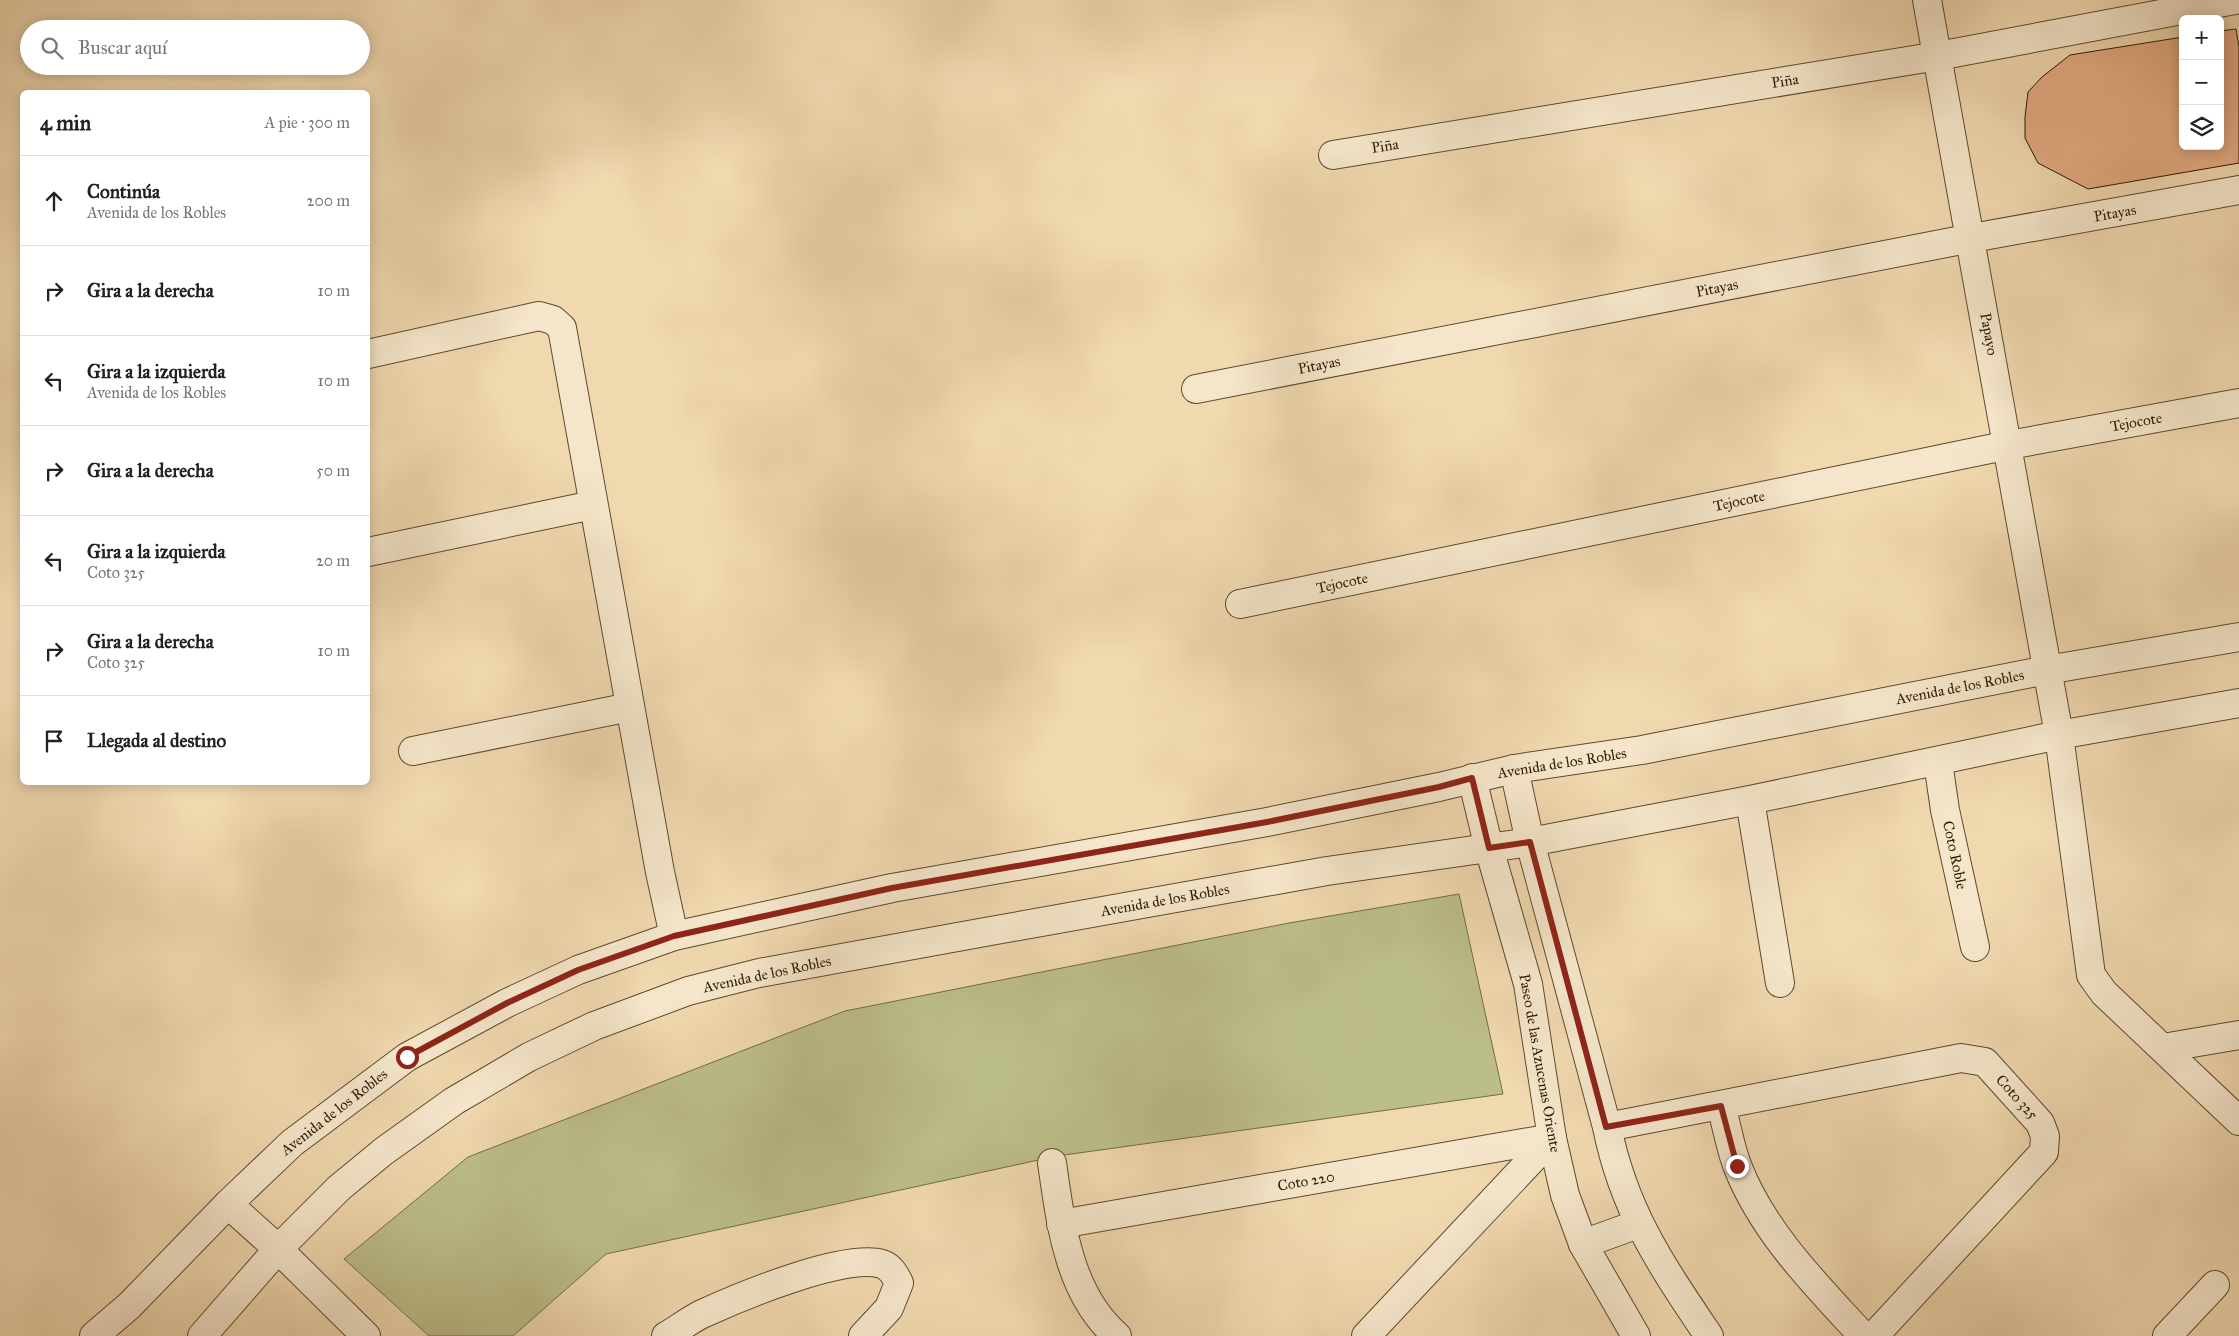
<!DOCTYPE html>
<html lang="es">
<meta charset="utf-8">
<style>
:root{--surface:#fff;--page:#f6f6f6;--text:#222;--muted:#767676;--line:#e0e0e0}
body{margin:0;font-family:"IM FELL Great Primer",serif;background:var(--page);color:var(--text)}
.controls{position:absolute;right:15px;top:15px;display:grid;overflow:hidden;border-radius:8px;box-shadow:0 2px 12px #0003}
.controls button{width:45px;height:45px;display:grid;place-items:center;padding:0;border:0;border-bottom:1px solid var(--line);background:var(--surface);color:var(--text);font:25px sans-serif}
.stop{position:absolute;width:15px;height:15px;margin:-11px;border:4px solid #8f2418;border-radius:50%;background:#fff}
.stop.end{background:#8f2418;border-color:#fff;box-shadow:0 1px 5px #0008}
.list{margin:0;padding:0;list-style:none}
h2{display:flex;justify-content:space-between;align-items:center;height:65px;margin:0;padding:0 20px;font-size:21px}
h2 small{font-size:16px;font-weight:400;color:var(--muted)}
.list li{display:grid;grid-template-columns:32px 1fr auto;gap:15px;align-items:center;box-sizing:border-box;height:90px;padding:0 20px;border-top:1px solid var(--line)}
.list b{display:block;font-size:19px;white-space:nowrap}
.list p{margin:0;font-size:16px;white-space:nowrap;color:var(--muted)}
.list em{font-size:16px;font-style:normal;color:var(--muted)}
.icon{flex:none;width:28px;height:28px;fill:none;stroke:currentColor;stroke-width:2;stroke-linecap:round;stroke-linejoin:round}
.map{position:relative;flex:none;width:2239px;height:1336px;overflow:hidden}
.search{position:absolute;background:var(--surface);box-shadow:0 2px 12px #0003;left:20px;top:20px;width:350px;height:55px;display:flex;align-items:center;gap:12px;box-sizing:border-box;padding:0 18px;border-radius:28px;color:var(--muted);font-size:19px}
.panel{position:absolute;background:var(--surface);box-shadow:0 2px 12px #0003;left:20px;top:90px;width:350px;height:695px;border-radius:8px}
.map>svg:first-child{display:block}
</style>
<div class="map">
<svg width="2239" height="1336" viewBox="0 0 2239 1336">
<rect width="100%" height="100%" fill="#f0d8af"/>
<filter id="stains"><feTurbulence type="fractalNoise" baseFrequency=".004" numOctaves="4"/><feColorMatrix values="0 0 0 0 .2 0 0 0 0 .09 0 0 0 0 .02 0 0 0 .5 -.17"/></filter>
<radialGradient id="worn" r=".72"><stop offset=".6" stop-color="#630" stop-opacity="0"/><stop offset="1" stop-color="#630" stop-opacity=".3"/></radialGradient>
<!-- green -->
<polygon fill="#bcbe89" stroke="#746c46" points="1459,894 1503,1094 1057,1156 606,1254 513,1336 429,1336 344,1259 468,1157 845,1011 1289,923"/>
<!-- building -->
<polygon fill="#e3ab82" stroke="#2d1a03" points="2236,29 2239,47 2239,163 2088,189 2038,163 2025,138 2025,117 2028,92 2042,77 2070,55 2183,37 2183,146 2220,146 2220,31"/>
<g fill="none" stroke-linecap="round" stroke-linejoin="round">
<defs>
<g id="minor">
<polyline points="1927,0 2059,735 2091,975 2104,993 2239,1121"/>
<polyline points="1333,155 1938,56 2235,0"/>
<polyline points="368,354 539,316 553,320 562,328 660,872 674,936"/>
<polyline points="1196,389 1972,238 2239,190"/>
<polyline points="368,552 593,505"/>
<polyline points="1240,604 2009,445 2239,403"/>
<polyline points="413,751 630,707"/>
<polyline points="1938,762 1945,810 1975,947"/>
<path d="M 1514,769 L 1530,842 L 1607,1127 C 1624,1212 1662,1266 1709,1336"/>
<polyline points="1472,778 1489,848 1528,984 1552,1138 1565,1195 1583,1244 1636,1336"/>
<polyline points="1750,800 1780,983"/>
<polyline points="2163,1048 2239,1035"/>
<path d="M 1721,1106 C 1727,1126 1730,1147 1737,1165 C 1762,1231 1816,1285 1863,1336"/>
<polyline points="1607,1127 1961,1058 1985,1062 2040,1123 2045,1136 2044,1152 1874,1336"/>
<path d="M 1052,1163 C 1061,1224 1068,1293 1117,1336"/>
<polyline points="228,1204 278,1249 366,1336"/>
<polyline points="1061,1224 1552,1138"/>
<polyline points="1583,1244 1638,1224"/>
<path d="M 666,1336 C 678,1329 690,1320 702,1314 C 739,1297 844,1253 882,1264 C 891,1267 895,1275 899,1283 L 889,1308 L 863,1336"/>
<polyline points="1366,1336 1552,1138"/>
<polyline points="2167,1336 2215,1285"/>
</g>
<g id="tertiary">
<polyline points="94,1336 129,1306 228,1204 292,1143 407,1057 507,1003 578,970 674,936 892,888 1267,822 1439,787 1514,769 1642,750 2047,670 2239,637"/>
<polyline points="202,1336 278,1249 339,1188 384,1151 454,1101 529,1057 594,1026 688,991 759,973 985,932 1327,871 1530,842 1750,800 2059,735 2239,703"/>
</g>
</defs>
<!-- minor casing -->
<use href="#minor" stroke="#5e4a2e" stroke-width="30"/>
<!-- tertiary casing -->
<use href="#tertiary" stroke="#5e4a2e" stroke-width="30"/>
<!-- minor -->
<use href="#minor" stroke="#f5e6cb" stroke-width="28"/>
<!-- tertiary -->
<use href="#tertiary" stroke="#f5e6cb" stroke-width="28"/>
</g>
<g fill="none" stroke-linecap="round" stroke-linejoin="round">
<!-- route -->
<polyline stroke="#8f2418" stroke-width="6" points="407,1057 507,1003 578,970 674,936 892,888 1267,822 1439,787 1472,778 1489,848 1530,842 1606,1127 1721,1106 1737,1166"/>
</g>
<g text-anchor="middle" stroke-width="4" stroke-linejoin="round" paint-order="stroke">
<!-- street labels -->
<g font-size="15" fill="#2d1a03" stroke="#f5e6cb">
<text transform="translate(1785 81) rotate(-9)" y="5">Piña</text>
<text transform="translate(1385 146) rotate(-9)" y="5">Piña</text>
<text transform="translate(2115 213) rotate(-10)" y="5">Pitayas</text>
<text transform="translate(1717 288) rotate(-11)" y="5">Pitayas</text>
<text transform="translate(1989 334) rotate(80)" y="5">Papayo</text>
<text transform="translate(1319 365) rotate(-11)" y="5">Pitayas</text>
<text transform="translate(2136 422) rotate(-10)" y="5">Tejocote</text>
<text transform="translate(1739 501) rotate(-12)" y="5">Tejocote</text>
<text transform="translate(1342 583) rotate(-12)" y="5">Tejocote</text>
<text transform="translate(1960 687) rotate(-11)" y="5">Avenida de los Robles</text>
<text transform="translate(1562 763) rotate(-9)" y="5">Avenida de los Robles</text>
<text transform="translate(1955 855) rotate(78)" y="5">Coto Roble</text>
<text transform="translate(1165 900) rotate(-10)" y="5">Avenida de los Robles</text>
<text transform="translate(767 974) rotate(-12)" y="5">Avenida de los Robles</text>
<text transform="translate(1540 1063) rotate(80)" y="5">Paseo de las Azucenas Oriente</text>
<text transform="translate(2017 1097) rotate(48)" y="5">Coto 325</text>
<text transform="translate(334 1112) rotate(-38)" y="5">Avenida de los Robles</text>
<text transform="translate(1306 1181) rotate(-10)" y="5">Coto 220</text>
</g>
</g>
<rect width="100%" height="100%" filter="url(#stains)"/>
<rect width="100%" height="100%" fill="url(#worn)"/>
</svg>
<div class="controls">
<button>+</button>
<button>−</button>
<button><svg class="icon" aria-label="layers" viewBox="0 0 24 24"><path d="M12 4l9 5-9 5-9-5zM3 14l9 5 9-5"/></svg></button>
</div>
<div class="stop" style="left:407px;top:1057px"></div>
<div class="stop end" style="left:1737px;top:1166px"></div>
<div class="search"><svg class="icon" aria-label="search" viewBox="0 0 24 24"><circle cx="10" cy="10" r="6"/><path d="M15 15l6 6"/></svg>Buscar aquí</div>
<section class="panel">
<h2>4 min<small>A pie · 300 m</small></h2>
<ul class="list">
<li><svg class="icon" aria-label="ahead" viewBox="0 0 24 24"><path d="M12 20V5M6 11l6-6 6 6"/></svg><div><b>Continúa</b><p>Avenida de los Robles</p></div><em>200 m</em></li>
<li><svg class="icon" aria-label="right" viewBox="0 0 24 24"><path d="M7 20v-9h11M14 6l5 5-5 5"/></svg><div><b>Gira a la derecha</b></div><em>10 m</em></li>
<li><svg class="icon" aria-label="left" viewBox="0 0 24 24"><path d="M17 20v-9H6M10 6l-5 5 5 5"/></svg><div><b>Gira a la izquierda</b><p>Avenida de los Robles</p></div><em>10 m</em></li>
<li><svg class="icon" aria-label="right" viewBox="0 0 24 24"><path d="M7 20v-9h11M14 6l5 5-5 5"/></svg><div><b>Gira a la derecha</b></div><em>50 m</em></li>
<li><svg class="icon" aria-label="left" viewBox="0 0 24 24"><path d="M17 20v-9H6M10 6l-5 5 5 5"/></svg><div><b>Gira a la izquierda</b><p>Coto 325</p></div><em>20 m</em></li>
<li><svg class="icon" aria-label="right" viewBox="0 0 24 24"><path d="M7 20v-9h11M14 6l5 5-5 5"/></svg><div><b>Gira a la derecha</b><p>Coto 325</p></div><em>10 m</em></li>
<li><svg class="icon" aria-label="arrive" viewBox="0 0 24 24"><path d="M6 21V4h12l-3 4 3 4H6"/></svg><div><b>Llegada al destino</b></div></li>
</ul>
</section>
</div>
